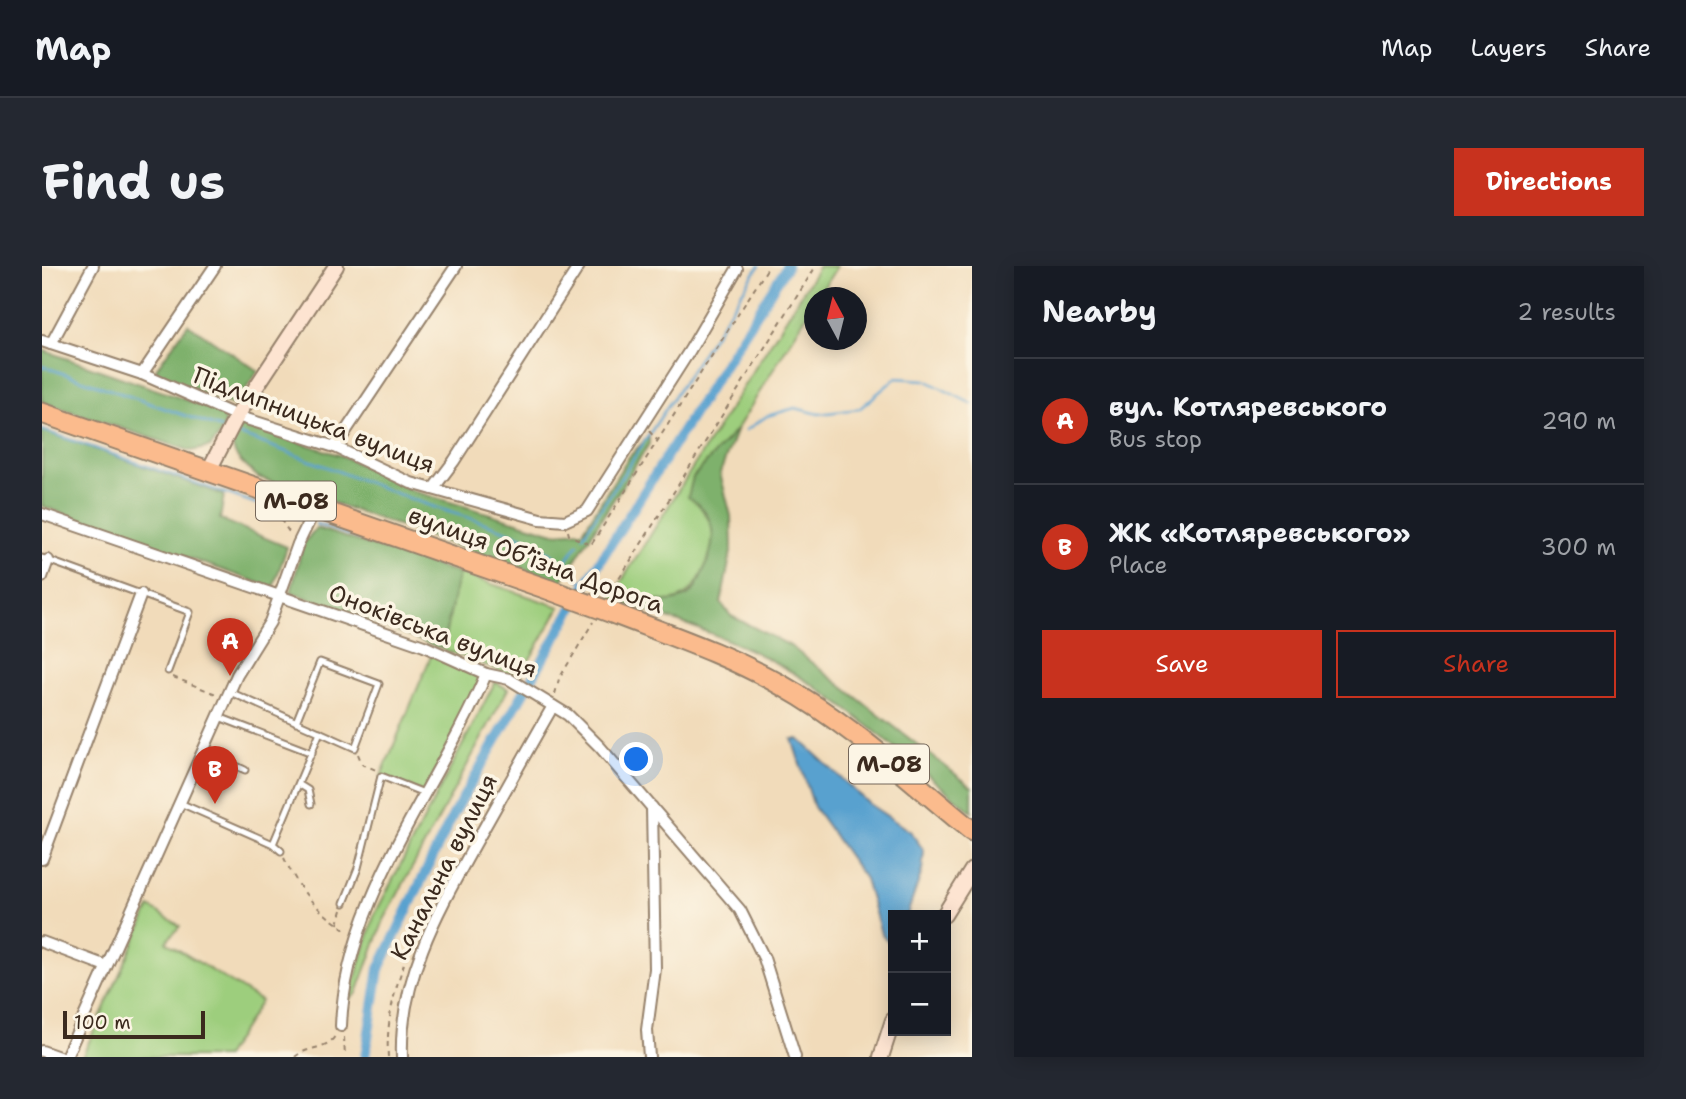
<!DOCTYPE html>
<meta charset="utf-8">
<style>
:root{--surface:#171b24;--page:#242831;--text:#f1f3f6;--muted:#9ea1a6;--line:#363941;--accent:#c8321e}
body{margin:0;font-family:"Shantell Sans",sans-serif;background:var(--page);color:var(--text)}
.controls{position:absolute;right:21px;bottom:21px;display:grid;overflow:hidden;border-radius:0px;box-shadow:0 4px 18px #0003}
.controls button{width:63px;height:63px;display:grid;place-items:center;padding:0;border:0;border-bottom:2px solid var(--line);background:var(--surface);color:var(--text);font:35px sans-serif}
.compass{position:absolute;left:762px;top:21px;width:63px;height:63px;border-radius:50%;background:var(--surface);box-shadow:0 4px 18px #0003;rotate:353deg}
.scale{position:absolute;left:21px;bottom:18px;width:142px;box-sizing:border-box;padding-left:7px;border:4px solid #3b2a1e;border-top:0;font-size:19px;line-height:24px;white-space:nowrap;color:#3b2a1e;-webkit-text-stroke:5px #fcf5e5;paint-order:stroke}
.you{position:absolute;left:595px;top:494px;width:24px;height:24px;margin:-18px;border:5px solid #fff;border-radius:50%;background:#1a73e8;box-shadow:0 0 0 10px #1a73e833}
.badge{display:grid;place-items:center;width:46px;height:46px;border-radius:50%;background:var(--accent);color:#fff;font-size:23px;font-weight:700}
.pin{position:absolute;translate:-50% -58px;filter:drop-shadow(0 2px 4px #0008)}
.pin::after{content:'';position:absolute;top:37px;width:24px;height:21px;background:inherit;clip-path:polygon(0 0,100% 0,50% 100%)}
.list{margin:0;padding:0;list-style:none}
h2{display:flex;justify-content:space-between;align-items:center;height:91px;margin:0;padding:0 28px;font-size:30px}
h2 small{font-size:23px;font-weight:400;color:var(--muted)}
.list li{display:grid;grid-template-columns:46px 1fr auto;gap:21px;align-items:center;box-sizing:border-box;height:126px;padding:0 28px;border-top:2px solid var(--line)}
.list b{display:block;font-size:26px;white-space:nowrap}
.list p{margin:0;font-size:23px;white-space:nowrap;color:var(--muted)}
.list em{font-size:23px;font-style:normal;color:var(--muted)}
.actions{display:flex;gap:14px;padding:21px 28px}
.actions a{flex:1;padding:16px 0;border:2px solid var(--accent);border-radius:0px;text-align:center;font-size:24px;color:var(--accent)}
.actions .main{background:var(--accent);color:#fff}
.map{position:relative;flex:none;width:930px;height:791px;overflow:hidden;border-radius:0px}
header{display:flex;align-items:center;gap:42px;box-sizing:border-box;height:98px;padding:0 35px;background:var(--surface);border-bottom:2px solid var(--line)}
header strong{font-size:33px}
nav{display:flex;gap:38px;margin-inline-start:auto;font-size:24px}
.intro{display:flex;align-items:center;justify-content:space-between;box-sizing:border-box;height:168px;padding:0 42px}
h1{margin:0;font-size:49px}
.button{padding:18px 32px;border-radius:0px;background:var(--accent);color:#fff;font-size:24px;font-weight:700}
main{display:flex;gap:42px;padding:0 42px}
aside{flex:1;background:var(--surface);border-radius:0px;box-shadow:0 4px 18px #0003}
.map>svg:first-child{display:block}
</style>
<header>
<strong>Map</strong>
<nav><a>Map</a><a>Layers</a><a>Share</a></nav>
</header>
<div class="intro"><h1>Find us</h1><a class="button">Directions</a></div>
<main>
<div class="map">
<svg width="930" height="791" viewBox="0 0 930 791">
<rect width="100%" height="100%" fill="#fcf5e5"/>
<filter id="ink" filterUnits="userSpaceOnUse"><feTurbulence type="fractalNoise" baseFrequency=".0143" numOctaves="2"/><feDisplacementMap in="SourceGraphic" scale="14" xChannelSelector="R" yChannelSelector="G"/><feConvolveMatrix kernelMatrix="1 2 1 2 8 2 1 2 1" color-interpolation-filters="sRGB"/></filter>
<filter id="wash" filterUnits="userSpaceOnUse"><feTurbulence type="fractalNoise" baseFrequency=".00686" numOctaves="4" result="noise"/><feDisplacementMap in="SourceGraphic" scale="28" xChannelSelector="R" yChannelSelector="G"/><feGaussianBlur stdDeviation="1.57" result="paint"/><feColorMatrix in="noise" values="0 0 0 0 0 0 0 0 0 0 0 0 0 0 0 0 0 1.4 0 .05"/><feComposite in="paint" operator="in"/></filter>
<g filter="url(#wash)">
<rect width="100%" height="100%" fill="#f1dbba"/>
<!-- green -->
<g fill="#9dce7d" stroke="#6c7c4e" stroke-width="2">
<path d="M 777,0 L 795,0 L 776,31 L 772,32 L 772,37 L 695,163 L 651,211 C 653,219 653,231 657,238 C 662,248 669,254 672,266 C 675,279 668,293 663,303 C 641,347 622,334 580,330 L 579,336 L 569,332 Z"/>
<polygon points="417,307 518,341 477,412 400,383"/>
<polygon points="391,385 444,408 382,527 339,510"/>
<polygon points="453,416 466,423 342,654 315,727 307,734 332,650"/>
<polygon points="108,641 138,660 124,676 219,735 183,791 40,791"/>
</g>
<!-- forest -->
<g fill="#7eb16c" stroke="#5c6e45" stroke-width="2">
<polygon points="146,58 216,105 192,140 115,108 114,103"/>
<path d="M 0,84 L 179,146 C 188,161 177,170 168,181 L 149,185 L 0,136 Z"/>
<path d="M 204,159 L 300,190 L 371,225 L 512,267 L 541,265 L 586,192 L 607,170 L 607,178 L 519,316 L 216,211 C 199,196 185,187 192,164 Z"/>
<path d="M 695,163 L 678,207 L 689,250 L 690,281 L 679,337 L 689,350 L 747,379 L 930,521 L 930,546 C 867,496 805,435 734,397 C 684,370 631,354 579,336 L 579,330 C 597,332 627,340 643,331 C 652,327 655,319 659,310 C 674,280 679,251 646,231 L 651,211 Z"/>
<polygon points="0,164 182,229 178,253 245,281 231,322 0,240"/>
<polygon points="274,262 417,307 400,383 249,326 261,278"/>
</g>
<!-- water -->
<polygon fill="#59a1cf" stroke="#4a6676" stroke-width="2" points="750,473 757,473 827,538 869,566 882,585 880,605 865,649 851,649 851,676 848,678 839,667 823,613 772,541"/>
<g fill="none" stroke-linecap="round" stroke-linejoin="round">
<!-- stream -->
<g stroke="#59a1cf" stroke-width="2.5">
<polyline points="0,100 179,162"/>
<polyline points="0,164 259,253"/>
<polyline points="704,164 725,150 753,142 777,148 817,143 854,112 883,114 930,138"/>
<path d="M 195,168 C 256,189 315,213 375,235 C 442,260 494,262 544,320"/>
<polyline points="274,258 397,298"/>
<polyline points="541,270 717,0"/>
<polyline points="523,296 536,278"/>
</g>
<!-- canal -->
<polyline stroke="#59a1cf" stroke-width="10" points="323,791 337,703 412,547 555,300 745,0"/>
</g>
</g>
<g filter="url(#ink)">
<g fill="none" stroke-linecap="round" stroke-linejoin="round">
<defs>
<g id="lane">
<polyline points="0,292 148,346 126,405"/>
<polyline points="188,426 313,482 337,418 278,396 254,456"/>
<polyline points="177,451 270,487"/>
<polyline points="161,484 203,504"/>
<polyline points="258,519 266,524 269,538"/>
<polyline points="138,537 231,578"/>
<polyline points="239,585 231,578 278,466"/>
<polyline points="302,637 316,602 339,510 382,527"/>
</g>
<g id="street">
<polyline points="0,75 100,108 195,150 293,181 369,217 498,253 523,255 545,245 648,84 695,3"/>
<polyline points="9,78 51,0"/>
<polyline points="100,108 173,0"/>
<polyline points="293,181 414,0"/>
<polyline points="391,223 412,195 537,0"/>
<polyline points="0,248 382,380 444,408 467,413 526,449 558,481 698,644 722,692 753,791"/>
<polyline points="0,311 6,294"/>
<polyline points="0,593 99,328"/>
<polyline points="0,676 64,700"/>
<path d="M 299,760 C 304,630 395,524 444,408"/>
<polyline points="0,785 17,791"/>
<polyline points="24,791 195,409 228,356 256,278 274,241"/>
<path d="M 360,791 C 357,710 399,640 437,571 C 462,527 486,483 511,440"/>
<polyline points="607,791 605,764 613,703 610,541"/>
</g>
<g id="secondary">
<polyline points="166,206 195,150 294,0"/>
<polyline points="902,649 930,604"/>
<polyline points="839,791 851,754"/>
</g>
<g id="highway">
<polyline points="0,147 508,324"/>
<path d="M 573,348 C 630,370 686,389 739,419 C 809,458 869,515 930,565"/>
</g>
</defs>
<!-- lane casing -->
<use href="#lane" stroke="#96826c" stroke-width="9"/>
<!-- street casing -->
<use href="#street" stroke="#96826c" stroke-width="14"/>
<!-- secondary casing -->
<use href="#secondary" stroke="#96826c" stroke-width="18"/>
<!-- highway casing -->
<use href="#highway" stroke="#96826c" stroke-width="23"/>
<!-- path -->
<g stroke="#96826c" stroke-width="2" stroke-dasharray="5 5" stroke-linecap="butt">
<polyline points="607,165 615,174"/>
<polyline points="233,245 249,269"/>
<polyline points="526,265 527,269 549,279 727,0"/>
<polyline points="572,321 774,0"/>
<polyline points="131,411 174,428"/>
<polyline points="513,428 517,413 551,356"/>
<polyline points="316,488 320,498 334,504"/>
<path d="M 242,592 C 259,627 274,644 306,665"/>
<polyline points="296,658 300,644"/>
<polyline points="302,771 303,791"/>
<path d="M 253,791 C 265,780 285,784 293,770"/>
<path d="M 346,791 C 343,741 362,692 384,648"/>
</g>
<!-- lane -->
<use href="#lane" stroke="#fff" stroke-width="5"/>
<!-- street -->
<use href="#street" stroke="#fff" stroke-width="10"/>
<!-- secondary -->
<use href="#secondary" stroke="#fde4d1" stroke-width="14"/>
<!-- highway -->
<use href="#highway" stroke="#fbbb8d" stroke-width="19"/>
<defs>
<polyline id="highway-bridge" points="508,324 573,348"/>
</defs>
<!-- highway-bridge casing -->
<use href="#highway-bridge" stroke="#96826c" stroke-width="23" stroke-linecap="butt"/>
<!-- highway-bridge -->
<use href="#highway-bridge" stroke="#fbbb8d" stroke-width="19"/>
</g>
</g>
<g text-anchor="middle" stroke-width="7" stroke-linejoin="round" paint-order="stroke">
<!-- shield labels -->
<g fill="#fcf5e5" stroke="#75675a" stroke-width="2">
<rect x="214" y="215.5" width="80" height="39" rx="5"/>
<rect x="807" y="478.5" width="80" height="39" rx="5"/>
</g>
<g font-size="23" font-weight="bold" fill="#3b2a1e">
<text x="254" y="243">М-08</text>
<text x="847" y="506">М-08</text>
</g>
<!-- street labels -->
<g font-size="24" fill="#3b2a1e" stroke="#fcf5e5">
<text transform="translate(272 154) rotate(21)" y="8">Підлипницька вулиця</text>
<text transform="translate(494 294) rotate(20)" y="8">вулиця Обʼїзна Дорога</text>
<text transform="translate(391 365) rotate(21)" y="8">Оноківська вулиця</text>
<text transform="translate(402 601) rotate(-63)" y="8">Канальна вулиця</text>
</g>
</g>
</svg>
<div class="controls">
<button>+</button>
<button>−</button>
</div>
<svg class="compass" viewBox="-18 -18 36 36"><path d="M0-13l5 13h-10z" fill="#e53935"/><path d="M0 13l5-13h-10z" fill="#9ea1a6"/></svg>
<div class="scale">100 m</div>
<div class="you"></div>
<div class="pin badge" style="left:188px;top:410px">A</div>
<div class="pin badge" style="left:173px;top:538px">B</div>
</div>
<aside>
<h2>Nearby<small>2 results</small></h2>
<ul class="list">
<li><span class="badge">A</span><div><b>вул. Котляревського</b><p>Bus stop</p></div><em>290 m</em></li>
<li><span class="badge">B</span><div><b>ЖК «Котляревського»</b><p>Place</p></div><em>300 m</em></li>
</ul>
<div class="actions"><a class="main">Save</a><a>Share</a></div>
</aside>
</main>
